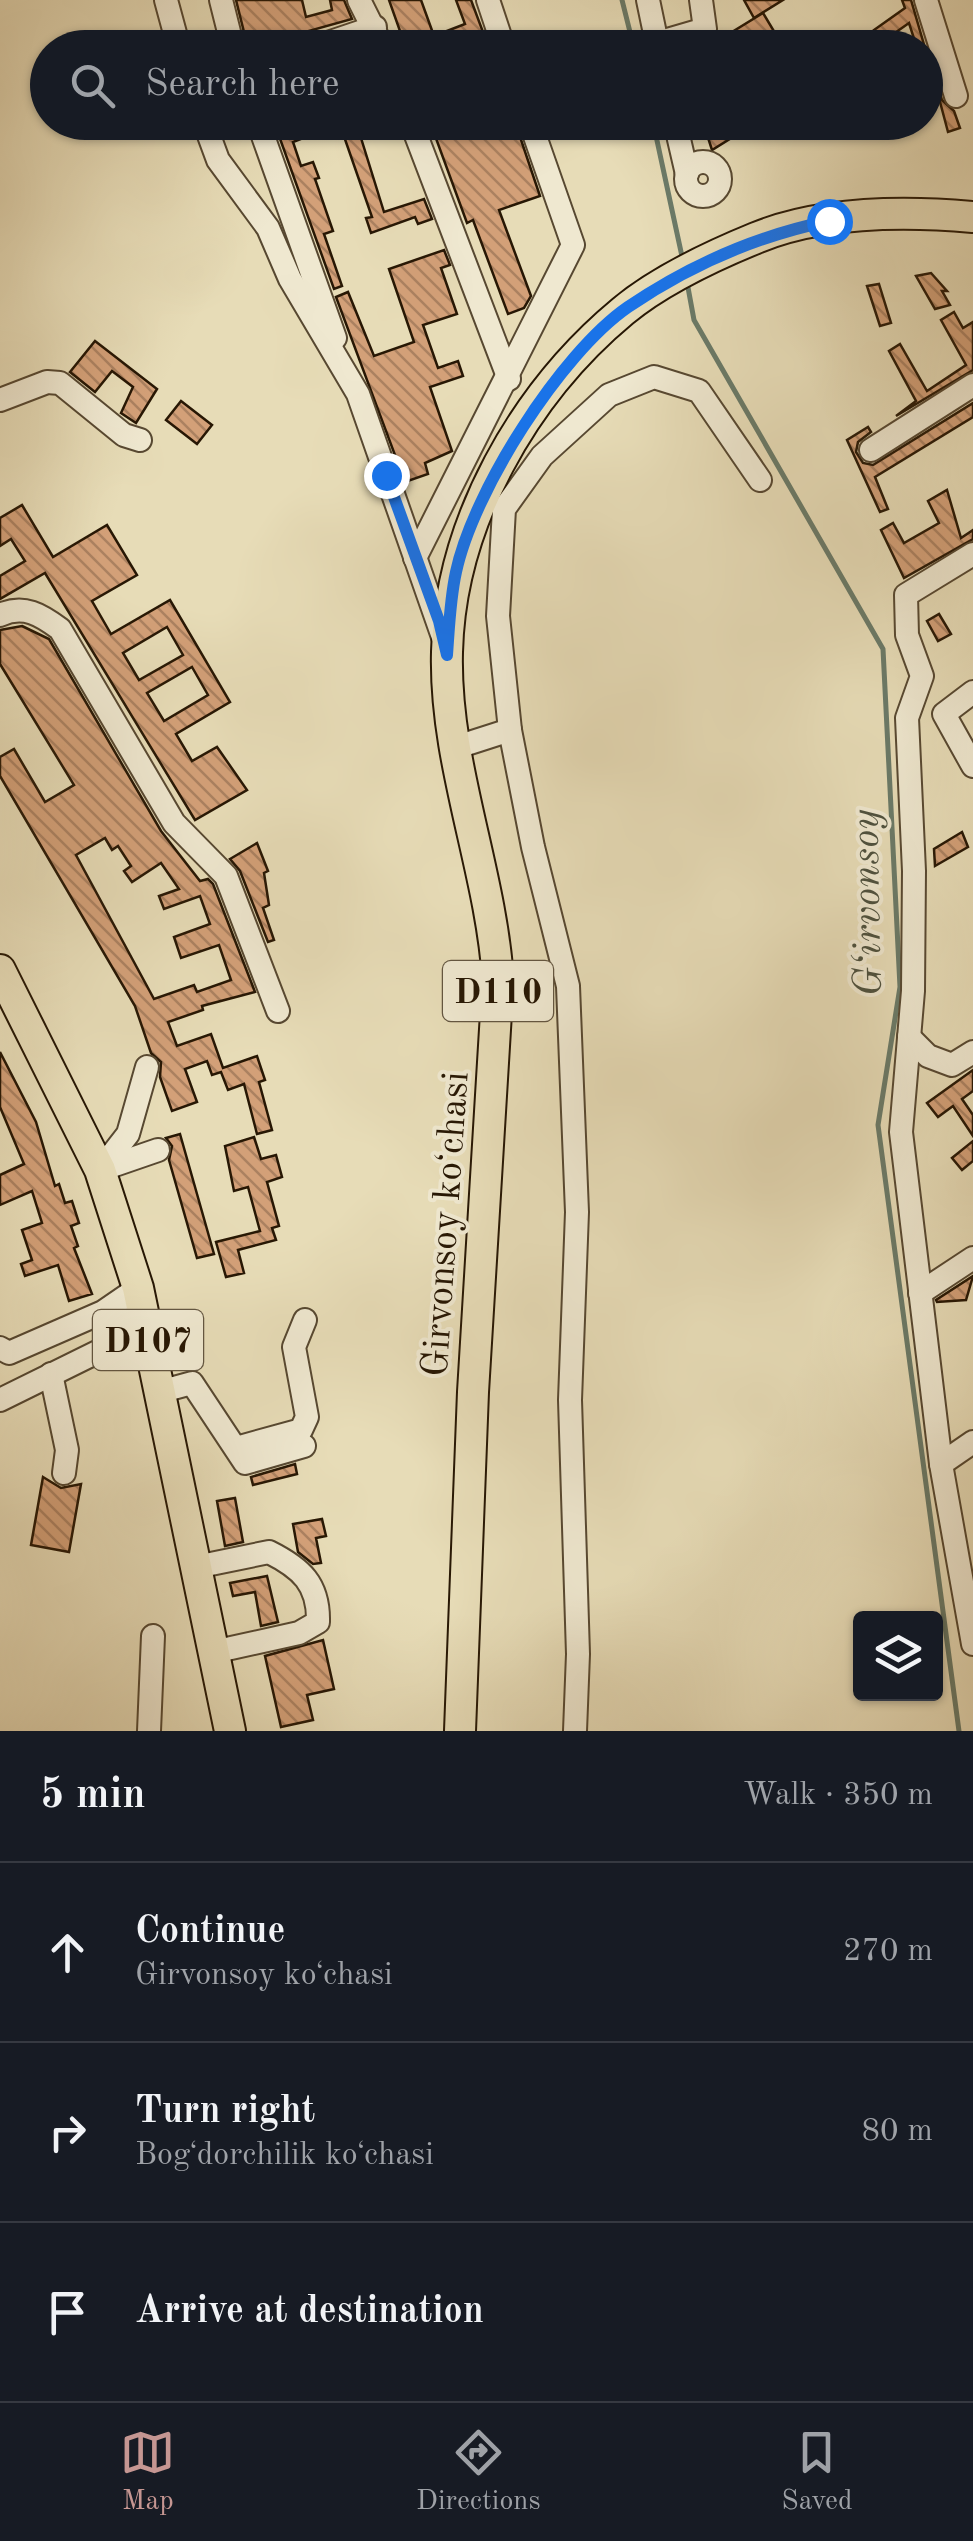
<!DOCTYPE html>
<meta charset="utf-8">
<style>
:root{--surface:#171b24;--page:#20242c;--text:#f1f3f6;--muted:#9ea1a6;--line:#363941;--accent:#c59692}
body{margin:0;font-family:"Old Standard TT",serif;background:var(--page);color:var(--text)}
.controls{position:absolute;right:30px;bottom:30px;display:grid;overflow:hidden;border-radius:10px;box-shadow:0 2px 8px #0004}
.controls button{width:90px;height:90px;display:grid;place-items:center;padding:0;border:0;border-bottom:2px solid var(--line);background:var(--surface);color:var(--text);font:50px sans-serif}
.stop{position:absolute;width:30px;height:30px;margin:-22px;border:8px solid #1a73e8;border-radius:50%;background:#fff}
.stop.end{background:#1a73e8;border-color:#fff;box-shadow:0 2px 10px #0008}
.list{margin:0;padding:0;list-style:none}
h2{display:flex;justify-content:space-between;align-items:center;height:130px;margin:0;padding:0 40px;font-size:42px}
h2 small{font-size:32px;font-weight:400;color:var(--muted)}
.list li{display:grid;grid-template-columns:65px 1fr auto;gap:30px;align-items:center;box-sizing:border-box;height:180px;padding:0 40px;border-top:2px solid var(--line)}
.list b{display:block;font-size:38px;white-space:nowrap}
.list p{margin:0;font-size:32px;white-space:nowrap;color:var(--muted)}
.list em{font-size:32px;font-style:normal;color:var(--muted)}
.icon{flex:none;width:55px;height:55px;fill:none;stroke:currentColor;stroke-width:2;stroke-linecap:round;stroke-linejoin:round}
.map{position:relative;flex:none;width:973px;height:1731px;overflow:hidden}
.search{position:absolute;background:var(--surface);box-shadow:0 2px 8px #0004;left:30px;right:30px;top:30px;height:110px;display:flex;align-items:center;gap:25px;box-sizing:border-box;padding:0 35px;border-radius:55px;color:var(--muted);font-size:38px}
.sheet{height:670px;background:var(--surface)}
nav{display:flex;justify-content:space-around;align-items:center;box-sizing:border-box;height:140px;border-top:2px solid var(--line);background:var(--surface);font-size:28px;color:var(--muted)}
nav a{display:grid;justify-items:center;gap:5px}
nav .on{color:var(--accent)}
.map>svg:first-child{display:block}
</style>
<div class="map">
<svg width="973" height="1731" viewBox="0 0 973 1731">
<defs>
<pattern id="building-back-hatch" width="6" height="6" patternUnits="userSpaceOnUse" patternTransform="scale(2.5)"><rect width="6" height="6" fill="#d3a078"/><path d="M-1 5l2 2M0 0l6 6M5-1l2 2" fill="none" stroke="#ab8160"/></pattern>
</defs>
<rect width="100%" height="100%" fill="#e7dcb7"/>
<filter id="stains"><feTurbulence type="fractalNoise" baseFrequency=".002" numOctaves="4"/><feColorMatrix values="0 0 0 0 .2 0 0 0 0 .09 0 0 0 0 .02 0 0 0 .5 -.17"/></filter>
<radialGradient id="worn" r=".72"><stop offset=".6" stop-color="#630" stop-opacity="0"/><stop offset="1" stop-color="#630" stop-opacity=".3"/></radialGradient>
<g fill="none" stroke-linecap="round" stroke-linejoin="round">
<!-- stream -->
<g stroke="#6a7a68" stroke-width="5">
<polyline points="622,0 634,48"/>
<polyline points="653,122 683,261"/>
<polyline points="687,282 694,320 883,649 900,987 878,1125 959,1731"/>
</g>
</g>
<!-- building -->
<g fill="url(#building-back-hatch)" stroke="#271704" stroke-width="2.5" fill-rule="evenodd">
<polygon points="236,0 302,0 306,17 332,10 330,0 344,0 352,19 248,48"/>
<polygon points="389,0 421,0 434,36 465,24 456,0 471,0 483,32 448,48 406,48"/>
<polygon points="744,0 783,0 754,18"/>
<polygon points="902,0 911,0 925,48 917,48 909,23 882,42 874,30 905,8"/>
<polygon points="763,13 784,48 706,48"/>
<polygon points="926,49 942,100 954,111 960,128 948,132"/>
<polygon points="274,122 286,122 288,129 307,122 311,135 293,142 301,166 313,162 319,178 315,179 333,231 324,234 342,286 334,289"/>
<polygon points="339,122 356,122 384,212 424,199 432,219 418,224 415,217 371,233 366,218 372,217"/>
<polygon points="430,122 515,122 540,196 499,210 531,296 524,308 508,314 473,220 467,223"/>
<polygon points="703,122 757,122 712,150"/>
<polygon points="444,250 450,265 441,268 457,314 423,325 438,368 458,361 463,376 430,387 452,451 425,463 428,474 405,482 336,297 348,292 374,356 414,342 389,269"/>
<polygon points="931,273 947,291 942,291 950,305 935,309 916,276"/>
<polygon points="879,284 891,323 880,326 867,286"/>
<polygon points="954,312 963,328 973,322 973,370 896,416 916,401 889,351 900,344 927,391 966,365 941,320"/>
<polygon points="95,341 157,389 136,423 121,413 133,387 112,371 95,392 70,372"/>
<polygon points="181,401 212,425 197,444 166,420"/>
<polygon points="973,403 973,417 875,477 888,509 880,512 847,440 868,427 871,432 858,442 856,452 863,463 873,465"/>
<polygon points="947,490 961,538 973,530 973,539 904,578 881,530 893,523 904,543 939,523 928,501"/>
<path d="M 22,505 L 53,557 L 107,525 L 137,575 L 92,601 L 111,634 L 170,600 L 230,702 L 176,734 L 192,761 L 217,747 L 247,790 L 195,820 L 45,573 L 0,599 L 0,576 L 25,561 L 11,539 L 0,546 L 0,518 ZM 167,627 L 183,655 L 139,680 L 123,653 ZM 192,667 L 208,695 L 164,721 L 147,693 Z"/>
<polygon points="939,614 951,634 938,641 927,621"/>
<path d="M 22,626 L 49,639 L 161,831 L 200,881 L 208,879 L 213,884 L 255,992 L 202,1006 L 203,1010 L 168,1022 L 177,1046 L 211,1034 L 223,1068 L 257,1056 L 265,1080 L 259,1082 L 272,1130 L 257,1134 L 244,1084 L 228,1090 L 221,1072 L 212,1075 L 207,1061 L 185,1069 L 197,1102 L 172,1111 L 160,1077 L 161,1062 L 151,1053 L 135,1006 L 0,776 L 0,757 L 14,749 L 45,802 L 74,785 L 0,664 L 0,630 ZM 105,838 L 112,850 L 118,846 L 131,866 L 124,871 L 132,882 L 161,863 L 179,889 L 159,896 L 164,909 L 200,896 L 210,924 L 174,937 L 181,958 L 219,945 L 231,980 L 197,992 L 194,985 L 154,999 L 76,855 Z"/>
<polygon points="962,832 968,847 935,866 934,849"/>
<polygon points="257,843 268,871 264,873 269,905 263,908 274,940 268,942 240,871 230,859"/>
<polygon points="0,1052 36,1122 55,1186 59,1184 65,1203 72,1201 79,1223 71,1226 78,1246 74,1248 92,1294 69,1301 58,1265 25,1276 21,1264 32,1260 22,1230 42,1223 32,1191 0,1205 0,1175 24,1164 0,1107"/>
<polygon points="973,1070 973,1091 962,1099 973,1115 973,1136 953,1106 938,1117 927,1103"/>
<polygon points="180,1134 214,1254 197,1258 169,1160 172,1146 166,1138"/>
<polygon points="254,1137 261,1159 276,1155 282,1177 267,1182 279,1226 272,1228 276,1240 238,1250 244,1273 226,1277 216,1242 260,1231 248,1187 234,1191 225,1146"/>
<polygon points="973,1141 973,1161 962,1170 952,1158"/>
<polygon points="973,1276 966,1300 937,1302 936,1300"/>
<polygon points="295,1464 297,1474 253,1485 251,1477"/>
<polygon points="43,1477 61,1488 81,1484 69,1552 31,1545"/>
<polygon points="235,1498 243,1542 225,1546 217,1501"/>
<polygon points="322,1519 326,1536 316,1538 321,1563 313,1564 298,1552 293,1524"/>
<polygon points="267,1576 278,1622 261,1626 255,1592 233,1596 230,1583"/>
<polygon points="323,1640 334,1689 307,1695 313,1720 281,1727 265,1656"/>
</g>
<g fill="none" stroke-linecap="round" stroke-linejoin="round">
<defs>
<g id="minor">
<polyline points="166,0 179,48"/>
<polyline points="221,0 233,48"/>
<polyline points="359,0 383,48"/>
<polyline points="488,0 504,48"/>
<polyline points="648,0 658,48"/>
<polyline points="926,0 956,96"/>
<polyline points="657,43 705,29 701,0"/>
<polyline points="313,48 375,27"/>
<polyline points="204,122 218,160 268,228 290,279 358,394 443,637"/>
<polyline points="258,122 335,338"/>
<polyline points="411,122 509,379"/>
<polyline points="675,122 687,174"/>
<circle cx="703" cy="179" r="17"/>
<polyline points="0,400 47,382 60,383 124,435 140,440"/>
<polyline points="871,450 973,385"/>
<polyline points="973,554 906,595 907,635 922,676 907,718 914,871 913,991 901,1132 941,1464 973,1644"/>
<polyline points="415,558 573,245 530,122"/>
<path d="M 0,615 C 24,604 41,615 60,629 L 174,823 L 226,876 L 278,1011"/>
<polyline points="973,692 944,714 973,766"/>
<polyline points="510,730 498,616 504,509 542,456 609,395 654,377 699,391 760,480"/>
<polyline points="457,747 510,730 533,847 568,986 577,1212 570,1400 578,1654 575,1731"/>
<polyline points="909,1037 928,1056 952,1065 973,1052"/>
<polyline points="100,1170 128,1134 147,1067"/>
<polyline points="100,1170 158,1150"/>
<polyline points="920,1293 973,1258"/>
<polyline points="0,1348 9,1353 103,1312 138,1288"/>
<polyline points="51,1374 67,1450 64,1473"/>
<polyline points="159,1392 192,1383 245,1463 304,1446"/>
<polyline points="0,1400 146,1328"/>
<polyline points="236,1448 301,1430 307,1417 294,1347 305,1320"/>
<polyline points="941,1464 973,1442"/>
<path d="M 196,1567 L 269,1552 C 301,1568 319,1584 318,1622 L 299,1633 L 213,1652"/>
<polyline points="149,1731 153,1636"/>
</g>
<g id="major">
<polyline points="0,970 100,1170 138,1288 230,1731"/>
<path d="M 460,1731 L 473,1392 L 498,980 C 491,870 444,763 447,652 C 450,523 524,393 623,311 C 659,281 712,256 756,238 C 821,211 904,211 973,217"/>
</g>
</defs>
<!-- minor casing -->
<use href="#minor" stroke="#574831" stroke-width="26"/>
<!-- major casing -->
<use href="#major" stroke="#271704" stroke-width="34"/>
<!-- minor -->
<use href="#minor" stroke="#efe8d0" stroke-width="22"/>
<!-- major -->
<use href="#major" stroke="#e7dcb7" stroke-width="30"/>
</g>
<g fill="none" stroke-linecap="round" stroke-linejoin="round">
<!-- route -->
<path stroke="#1a73e8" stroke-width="12" d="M 386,475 L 439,621 L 447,655 C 449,628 450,599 456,572 C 473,492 560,354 628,307 C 690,265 756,236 829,221"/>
</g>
<g text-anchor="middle" stroke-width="8" stroke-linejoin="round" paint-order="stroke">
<!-- shield labels -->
<g fill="#efe8d0" stroke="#635641" stroke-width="2.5">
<rect x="443" y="961" width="110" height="60" rx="8"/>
<rect x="93" y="1310" width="110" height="60" rx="8"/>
</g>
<g font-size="35" font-weight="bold" fill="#271704">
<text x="498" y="1003">D110</text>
<text x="148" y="1352">D107</text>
</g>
<!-- street labels -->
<g font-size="38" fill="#271704" stroke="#efe8d0">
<text transform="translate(444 1224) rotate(-86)" y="13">Girvonsoy koʻchasi</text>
</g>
<!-- water labels -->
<g font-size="40" font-style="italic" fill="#4e513e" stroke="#efe8d0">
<text transform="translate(865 903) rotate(-91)" y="14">G‘irvonsoy</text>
</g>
</g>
<rect width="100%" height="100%" filter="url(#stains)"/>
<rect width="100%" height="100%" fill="url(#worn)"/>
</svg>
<div class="controls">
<button><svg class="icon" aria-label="layers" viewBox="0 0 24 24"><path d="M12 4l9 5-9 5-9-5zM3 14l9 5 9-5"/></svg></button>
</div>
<div class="stop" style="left:829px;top:221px"></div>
<div class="stop end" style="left:386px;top:475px"></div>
<div class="search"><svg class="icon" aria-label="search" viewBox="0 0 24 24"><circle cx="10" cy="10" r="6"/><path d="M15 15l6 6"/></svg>Search here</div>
</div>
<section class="sheet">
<h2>5 min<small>Walk · 350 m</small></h2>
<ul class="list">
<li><svg class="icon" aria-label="ahead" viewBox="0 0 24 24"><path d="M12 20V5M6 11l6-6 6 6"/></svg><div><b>Continue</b><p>Girvonsoy koʻchasi</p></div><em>270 m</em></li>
<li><svg class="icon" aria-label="right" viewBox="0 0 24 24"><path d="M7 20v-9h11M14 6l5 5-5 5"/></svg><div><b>Turn right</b><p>Bogʻdorchilik koʻchasi</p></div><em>80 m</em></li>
<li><svg class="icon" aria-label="arrive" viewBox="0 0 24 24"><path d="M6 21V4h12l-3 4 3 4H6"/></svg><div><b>Arrive at destination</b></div></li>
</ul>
</section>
<nav>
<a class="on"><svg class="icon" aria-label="map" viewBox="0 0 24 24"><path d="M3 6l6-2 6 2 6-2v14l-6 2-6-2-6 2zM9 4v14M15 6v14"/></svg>Map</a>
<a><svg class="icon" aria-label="directions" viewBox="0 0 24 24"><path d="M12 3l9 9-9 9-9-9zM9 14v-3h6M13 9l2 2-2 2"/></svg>Directions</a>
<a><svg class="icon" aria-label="saved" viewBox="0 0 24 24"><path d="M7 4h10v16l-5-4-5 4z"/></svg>Saved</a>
</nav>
